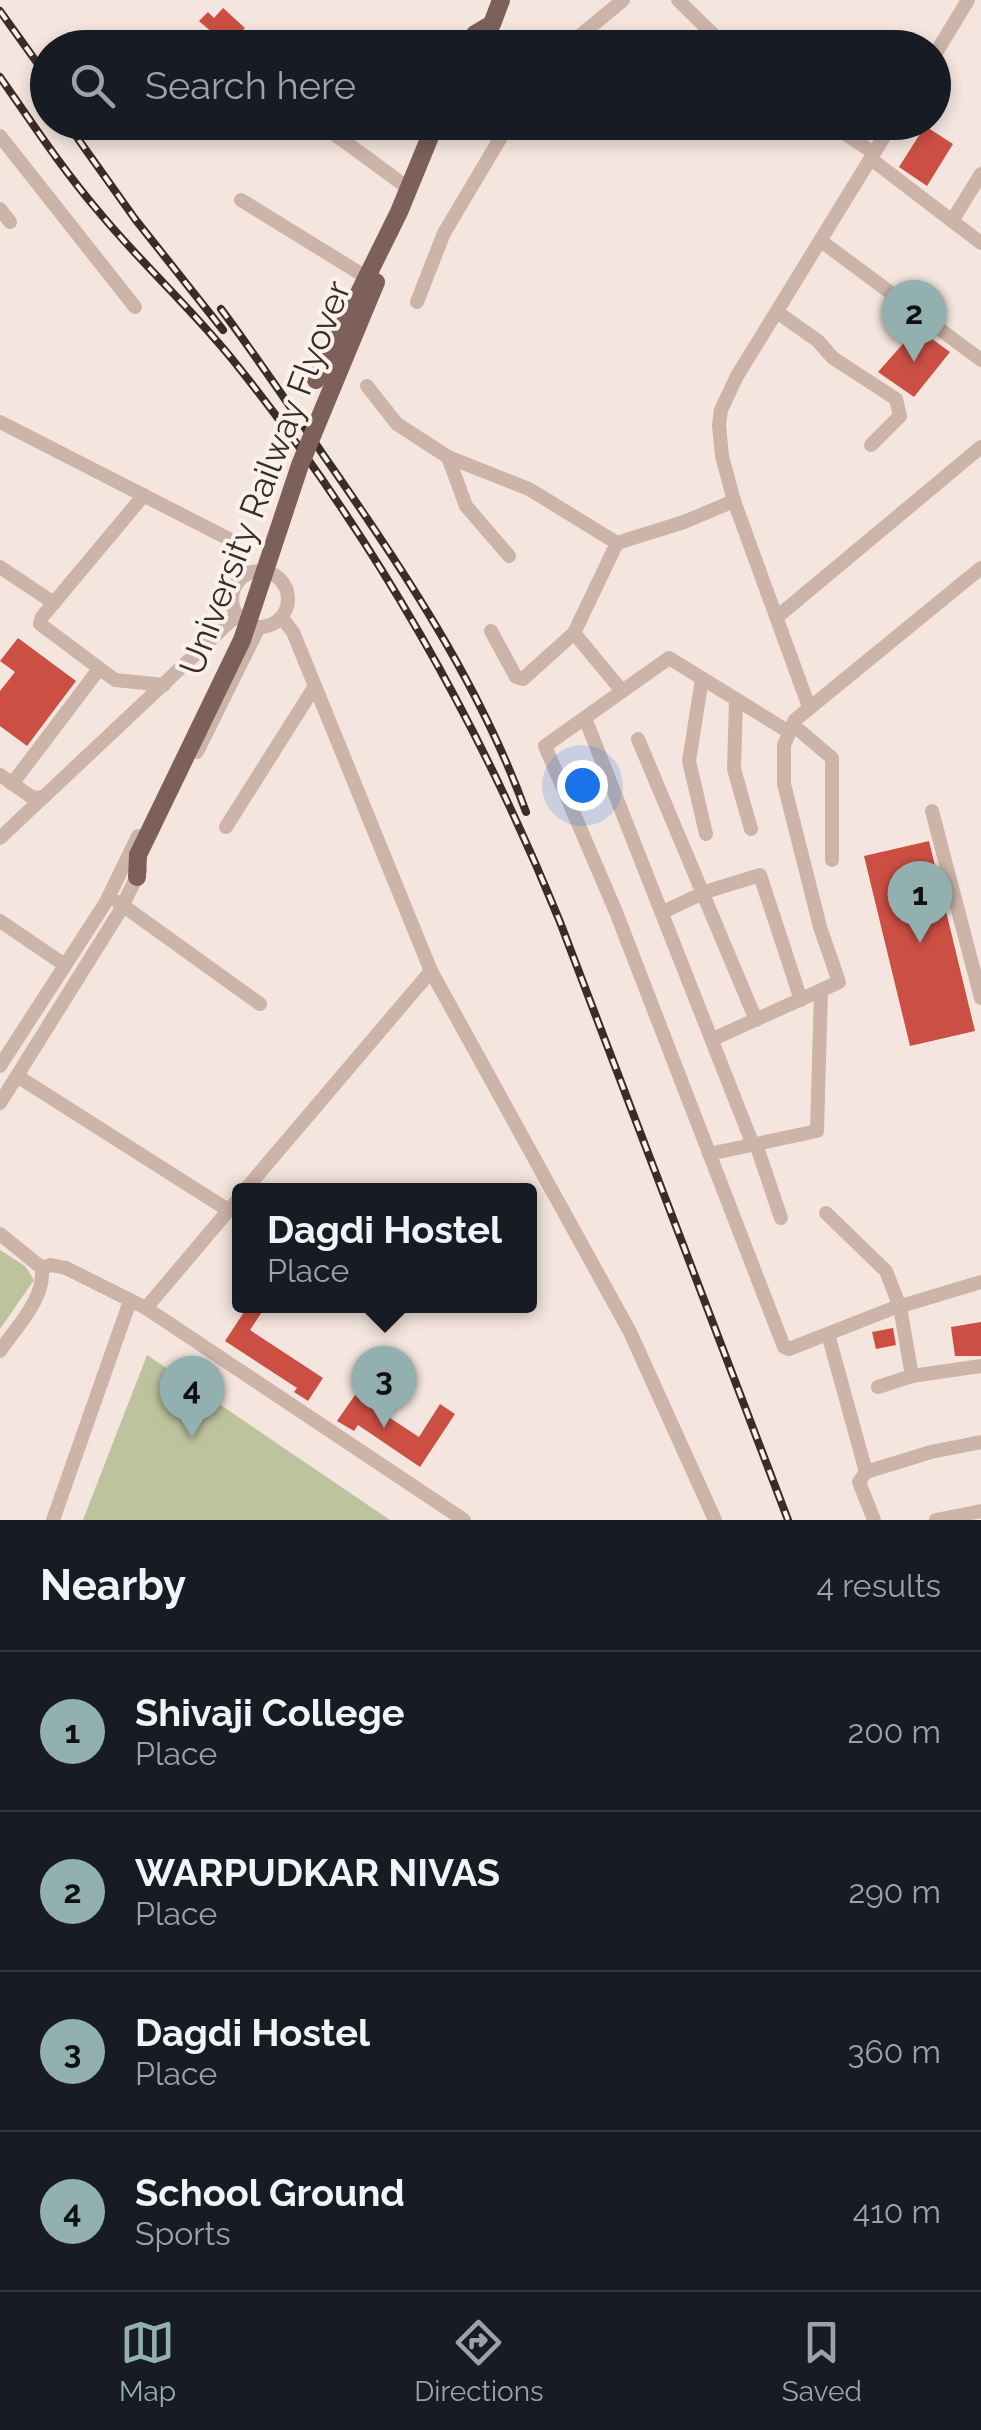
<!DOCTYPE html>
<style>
:root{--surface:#171b24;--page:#242831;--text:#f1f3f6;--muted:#9ea1a6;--line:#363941;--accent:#91b0af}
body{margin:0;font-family:Raleway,sans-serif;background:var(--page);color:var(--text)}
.you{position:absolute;left:582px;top:785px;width:35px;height:35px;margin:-25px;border:8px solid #fff;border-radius:50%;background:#1a73e8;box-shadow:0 0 0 15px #1a73e833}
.badge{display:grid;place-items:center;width:65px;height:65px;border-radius:50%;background:var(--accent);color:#111;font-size:32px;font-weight:700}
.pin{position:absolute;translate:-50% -82px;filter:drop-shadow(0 2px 5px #0008)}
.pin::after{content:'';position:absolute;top:52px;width:35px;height:30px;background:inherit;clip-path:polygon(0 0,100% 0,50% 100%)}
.popup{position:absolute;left:232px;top:1183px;width:305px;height:130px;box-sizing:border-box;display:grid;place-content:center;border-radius:10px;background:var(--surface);filter:drop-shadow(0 2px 8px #0005);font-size:32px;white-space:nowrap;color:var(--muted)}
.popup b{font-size:38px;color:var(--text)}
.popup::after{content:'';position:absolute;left:50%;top:100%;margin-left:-20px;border:20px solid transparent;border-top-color:var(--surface)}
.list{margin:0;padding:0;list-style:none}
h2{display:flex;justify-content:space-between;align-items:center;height:130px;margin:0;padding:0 40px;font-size:42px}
h2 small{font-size:32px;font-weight:400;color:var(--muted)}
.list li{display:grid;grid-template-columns:65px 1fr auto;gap:30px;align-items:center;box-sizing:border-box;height:160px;padding:0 40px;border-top:2px solid var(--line)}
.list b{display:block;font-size:38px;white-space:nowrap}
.list p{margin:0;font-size:32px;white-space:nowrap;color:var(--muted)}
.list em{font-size:32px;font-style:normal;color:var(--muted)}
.icon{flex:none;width:55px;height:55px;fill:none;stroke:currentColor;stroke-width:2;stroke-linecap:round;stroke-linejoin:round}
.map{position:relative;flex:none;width:981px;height:1520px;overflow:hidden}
.search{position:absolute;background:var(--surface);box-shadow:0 5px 15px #0003;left:30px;right:30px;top:30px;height:110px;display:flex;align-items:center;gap:25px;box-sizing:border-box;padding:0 35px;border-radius:55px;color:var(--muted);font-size:38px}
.sheet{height:770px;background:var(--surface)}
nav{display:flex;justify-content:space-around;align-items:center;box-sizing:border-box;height:140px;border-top:2px solid var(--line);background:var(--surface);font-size:28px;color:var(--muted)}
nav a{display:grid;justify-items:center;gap:5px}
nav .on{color:var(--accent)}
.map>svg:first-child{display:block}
</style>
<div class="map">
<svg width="981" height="1520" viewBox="0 0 981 1520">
<rect width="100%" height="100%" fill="#f4e6de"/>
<!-- green -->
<g fill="#bdc49d">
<polygon points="0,1250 25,1266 34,1280 0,1329"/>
<polygon points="147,1355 390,1520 83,1520"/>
</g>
<!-- building -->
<g fill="#cc4f44">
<polygon points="223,8 245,28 228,46 199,21 208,12 214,18"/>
<polygon points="925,126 953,144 927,186 899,167"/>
<polygon points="917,328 950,352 914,397 878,372"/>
<polygon points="18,638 76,681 27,746 0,726 0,691 15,672 0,661"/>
<polygon points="929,841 975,1031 910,1046 864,856"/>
<polygon points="248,1306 266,1306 250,1330 323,1378 308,1401 294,1392 297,1388 225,1341"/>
<polygon points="981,1322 981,1356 955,1356 951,1327"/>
<polygon points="893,1328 896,1345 876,1349 872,1332"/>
<polygon points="355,1395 419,1437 440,1404 455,1414 420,1467 358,1425 354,1431 337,1421"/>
</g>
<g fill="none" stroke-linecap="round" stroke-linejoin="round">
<!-- minor -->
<g stroke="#cdb4a9" stroke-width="14">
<polyline points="678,0 727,48"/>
<polyline points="565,48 623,0"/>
<polyline points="934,56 968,0"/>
<polyline points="318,122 408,188"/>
<polyline points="827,122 874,153"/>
<polyline points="0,136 135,307"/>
<polyline points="871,159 981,243"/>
<polyline points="241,200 366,277"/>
<polyline points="0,209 10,222"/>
<polyline points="952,221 981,174"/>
<polyline points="821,241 981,360"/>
<polyline points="417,302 444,233 510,122"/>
<polyline points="777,312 818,341 833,358 896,399 900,416 871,445"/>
<polyline points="367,386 397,424 448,457 529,489 617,543 684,522 734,501"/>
<polyline points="0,422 229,539 245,575"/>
<polyline points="448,457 466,506 509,556"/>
<polyline points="144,495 42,617 40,624 115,680 164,685"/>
<polyline points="0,567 54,603"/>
<circle cx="260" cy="599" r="28"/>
<polyline points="777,617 981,447"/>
<polyline points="282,618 293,632 431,971 630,1332 715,1520"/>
<polyline points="491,631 516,677 523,679 574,633 617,543"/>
<polyline points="574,633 622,691"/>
<polyline points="702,679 689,761 706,834"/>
<polyline points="736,700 734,769 751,829"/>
<polyline points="809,707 734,501 722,456 719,425 721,410 737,376 893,122"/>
<polyline points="585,718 753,1145"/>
<polyline points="793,725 832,758 832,860"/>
<polyline points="789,732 669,658 545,746 616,912 784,1347 789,1349 891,1309 981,1282"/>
<polyline points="638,739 756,1020"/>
<polyline points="197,752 259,627"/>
<polyline points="0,775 33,798 44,797"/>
<polyline points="12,784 99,669"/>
<polyline points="932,811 981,998"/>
<polyline points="226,827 315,686"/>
<polyline points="0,838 237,615"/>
<polyline points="118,902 260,1004"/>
<polyline points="663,912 705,892 760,875 801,1000"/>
<polyline points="0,921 65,965"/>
<polyline points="713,1039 839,982 820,927 784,784 784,745 795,720 981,568"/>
<polyline points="0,1066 106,902 138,836"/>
<polyline points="17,1076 228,1210"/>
<polyline points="0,1103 120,911 140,870"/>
<polyline points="756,1144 781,1218"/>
<polyline points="709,1154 817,1131 821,991"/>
<polyline points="245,1190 431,971"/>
<polyline points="826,1213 886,1271 900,1307 912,1376"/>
<path d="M 0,1234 L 42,1268 C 45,1299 17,1326 0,1351"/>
<polyline points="42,1268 51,1265 66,1268 146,1308 464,1520"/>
<polyline points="146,1308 239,1198"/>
<polyline points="828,1334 866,1472"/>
<polyline points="878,1387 912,1376 981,1366"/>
<polyline points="53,1520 130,1301"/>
<polyline points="874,1520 859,1482 866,1472 931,1452 981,1442"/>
<polyline points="936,1520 981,1511"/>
</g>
<!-- major -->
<g stroke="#7c6059" stroke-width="18">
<polyline points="469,48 475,34 492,24 501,0"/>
<polyline points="316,380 399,212 436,122"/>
<polyline points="137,877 138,855"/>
</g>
<defs>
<g id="rail">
<polyline points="0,11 48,78"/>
<path d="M 0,77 C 32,123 63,170 99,212 C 141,263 190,307 232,359 C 369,529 478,720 560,922 L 788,1520"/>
<polyline points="66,122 135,219 223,330"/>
<path d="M 221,309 C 256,356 289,405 322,453 C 401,566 479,682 526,812"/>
</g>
</defs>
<!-- rail casing -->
<use href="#rail" stroke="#3a2c29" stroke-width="8"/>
<!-- rail -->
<use href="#rail" stroke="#fbf1eb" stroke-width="4" stroke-dasharray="11" stroke-linecap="butt"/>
<!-- major-bridge -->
<polyline stroke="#7c6059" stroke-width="18" points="138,855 242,640 300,465 376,282"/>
</g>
<g text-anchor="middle" stroke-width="8" stroke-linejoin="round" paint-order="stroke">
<!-- street labels -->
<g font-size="35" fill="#3a2c29" stroke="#fbf1eb">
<text transform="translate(265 478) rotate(-69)" y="12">University Railway Flyover</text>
</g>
</g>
</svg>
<div class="you"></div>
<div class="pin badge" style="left:920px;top:943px">1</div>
<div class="pin badge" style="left:914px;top:362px">2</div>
<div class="pin badge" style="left:384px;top:1428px">3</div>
<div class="popup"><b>Dagdi Hostel</b>Place</div>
<div class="pin badge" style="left:192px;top:1438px">4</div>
<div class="search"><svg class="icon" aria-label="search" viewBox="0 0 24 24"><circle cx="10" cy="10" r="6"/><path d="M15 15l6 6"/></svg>Search here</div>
</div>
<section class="sheet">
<h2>Nearby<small>4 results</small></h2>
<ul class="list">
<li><span class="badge">1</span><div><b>Shivaji College</b><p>Place</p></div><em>200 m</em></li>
<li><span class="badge">2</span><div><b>WARPUDKAR NIVAS</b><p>Place</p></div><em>290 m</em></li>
<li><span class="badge">3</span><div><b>Dagdi Hostel</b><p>Place</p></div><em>360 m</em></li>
<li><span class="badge">4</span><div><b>School Ground</b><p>Sports</p></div><em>410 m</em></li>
</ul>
</section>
<nav>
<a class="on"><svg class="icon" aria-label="map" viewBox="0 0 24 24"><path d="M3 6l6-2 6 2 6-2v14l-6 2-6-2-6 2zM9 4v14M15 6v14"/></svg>Map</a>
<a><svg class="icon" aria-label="directions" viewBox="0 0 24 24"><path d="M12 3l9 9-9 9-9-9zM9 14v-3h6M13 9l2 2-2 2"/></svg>Directions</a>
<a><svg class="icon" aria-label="saved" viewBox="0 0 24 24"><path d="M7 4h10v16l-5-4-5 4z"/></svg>Saved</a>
</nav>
